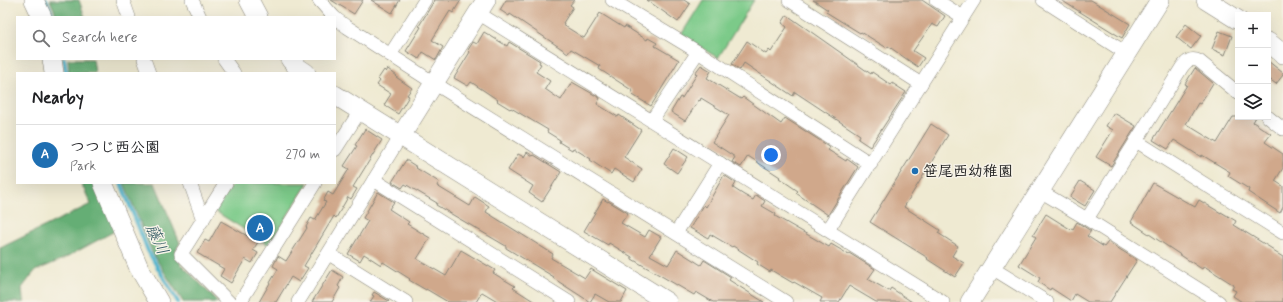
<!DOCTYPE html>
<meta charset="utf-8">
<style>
:root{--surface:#fff;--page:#f2f2f2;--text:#202124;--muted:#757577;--line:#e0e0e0;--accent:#1f6fb2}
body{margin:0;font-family:Mynerve,"Klee One",sans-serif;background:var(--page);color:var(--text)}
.controls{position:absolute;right:12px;top:12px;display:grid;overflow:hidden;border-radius:0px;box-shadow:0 4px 16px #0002}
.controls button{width:36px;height:36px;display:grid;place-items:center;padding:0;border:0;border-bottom:1px solid var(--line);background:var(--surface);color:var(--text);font:20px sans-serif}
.you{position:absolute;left:771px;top:155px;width:14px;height:14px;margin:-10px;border:3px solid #fff;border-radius:50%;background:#1a73e8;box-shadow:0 0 0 6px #1a73e833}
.badge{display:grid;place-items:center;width:26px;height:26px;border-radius:50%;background:var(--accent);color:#fff;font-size:13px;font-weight:700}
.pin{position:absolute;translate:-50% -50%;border:2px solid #fff;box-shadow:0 1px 4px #0006}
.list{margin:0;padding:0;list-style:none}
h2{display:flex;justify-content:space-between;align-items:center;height:52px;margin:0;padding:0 16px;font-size:17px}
h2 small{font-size:13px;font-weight:400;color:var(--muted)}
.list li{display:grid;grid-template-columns:26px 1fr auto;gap:12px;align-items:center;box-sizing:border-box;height:60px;padding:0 16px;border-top:1px solid var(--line)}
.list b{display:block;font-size:15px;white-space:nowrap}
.list p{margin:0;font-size:13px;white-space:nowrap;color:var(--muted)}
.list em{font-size:13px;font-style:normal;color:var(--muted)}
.icon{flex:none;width:22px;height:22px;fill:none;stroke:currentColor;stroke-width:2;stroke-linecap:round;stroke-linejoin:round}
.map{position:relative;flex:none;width:1283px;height:302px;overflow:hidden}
.search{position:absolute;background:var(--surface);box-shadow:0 4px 16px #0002;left:16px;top:16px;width:320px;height:44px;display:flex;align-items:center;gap:10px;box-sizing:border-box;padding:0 14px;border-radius:0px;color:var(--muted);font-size:15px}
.panel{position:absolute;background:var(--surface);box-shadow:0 4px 16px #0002;left:16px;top:72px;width:320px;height:112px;border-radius:0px}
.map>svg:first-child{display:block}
</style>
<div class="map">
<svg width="1283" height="302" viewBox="0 0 1283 302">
<rect width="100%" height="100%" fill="#f7f3e8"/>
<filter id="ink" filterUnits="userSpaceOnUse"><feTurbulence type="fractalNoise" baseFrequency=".025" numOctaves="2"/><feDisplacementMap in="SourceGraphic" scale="8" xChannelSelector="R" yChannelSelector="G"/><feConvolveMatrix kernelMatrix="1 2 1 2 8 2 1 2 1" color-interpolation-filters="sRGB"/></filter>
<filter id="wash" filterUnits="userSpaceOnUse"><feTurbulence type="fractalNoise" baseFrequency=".012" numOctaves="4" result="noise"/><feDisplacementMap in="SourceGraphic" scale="16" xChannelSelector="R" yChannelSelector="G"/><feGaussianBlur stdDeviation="0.9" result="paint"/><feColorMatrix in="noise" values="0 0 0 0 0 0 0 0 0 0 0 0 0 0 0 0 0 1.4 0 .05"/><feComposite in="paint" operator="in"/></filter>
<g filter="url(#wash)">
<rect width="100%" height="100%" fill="#efead2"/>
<!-- green -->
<g fill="#7cca89" stroke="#4c7352">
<polygon points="703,0 754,0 718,58 681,35"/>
<polygon points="233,183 308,183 269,245 215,211"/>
</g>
<!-- forest -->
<g fill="#65ae75" stroke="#406548">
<polygon points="50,0 79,0 85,17 57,17"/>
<polygon points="68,59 93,59 95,73 69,73"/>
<polygon points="81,183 98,183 116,228 113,232 63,259 35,271 22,288 23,299 25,302 0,302 0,248 91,204"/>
<polygon points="124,183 155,183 180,243 175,252 180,263 218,302 183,302 153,254"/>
</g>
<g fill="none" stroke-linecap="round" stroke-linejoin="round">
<!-- stream -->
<g stroke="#4db2cc" stroke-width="4">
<polyline points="46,0 53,17"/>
<polyline points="64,59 66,73"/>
<polyline points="121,183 148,251 178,302"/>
</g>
</g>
<g id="blocks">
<!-- building -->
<g fill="#d0a88b">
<polygon points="331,0 363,0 354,14"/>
<polygon points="371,0 400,0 392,13"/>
<polygon points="433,0 461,0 453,13 450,11 432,40 443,47 436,60 423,52 419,59 406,51 421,27 419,26 434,1"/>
<polygon points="506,0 574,0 570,5 573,7 563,23 564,23 563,25 584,38 600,13 624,28 625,26 647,40 648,38 657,43 655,46 679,60 651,106 631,94 633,91 599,69 600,66 571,49 568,53 510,14 509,16 500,10"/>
<polygon points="647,0 684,0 690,4 678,22"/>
<polygon points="813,0 922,0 945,16 938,27 932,24 913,51 924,58 918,67 888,46 887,48 861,32 860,33 826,12 828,10"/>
<polygon points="1061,0 1091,0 1130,24 1122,38"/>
<polygon points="787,15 871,74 872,72 891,85 892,83 906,92 870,147 858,139 860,135 795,92 793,96 744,63 740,70 732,64 747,41 766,54 769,50 771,52 787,27 782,23"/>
<polygon points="1186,24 1201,36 1191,49 1176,37"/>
<polygon points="1219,31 1232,36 1225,55 1212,49"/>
<polygon points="484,32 507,46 509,42 540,61 539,63 541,64 536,72 550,81 545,89 561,100 572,82 600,98 597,104 618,117 619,115 641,130 624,157 642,169 634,182 614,169 611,174 590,160 591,159 573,148 572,150 559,142 560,140 547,132 548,130 511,108 510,109 497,101 498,100 471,82 468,86 454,78 470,52 468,50 473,42 477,44"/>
<polygon points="1268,61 1283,73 1283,75 1276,84 1268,78"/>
<polygon points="701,65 711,71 707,78 741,99 743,97 781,124 785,118 830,147 828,150 846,161 847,159 858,167 828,215 796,193 798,191 779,178 780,177 748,156 741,167 732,162 735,157 712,142 729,115 701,98 700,101 699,100 685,121 671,112 680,97 682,98 697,74 695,73"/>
<polygon points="1195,68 1213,83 1200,104 1198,103 1186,124 1217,143 1233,117 1256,117 1253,122 1271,134 1265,142 1283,154 1283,168 1275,181 1283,186 1283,207 1280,213 1248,192 1249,189 1228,176 1230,172 1202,155 1201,157 1174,140 1168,149 1153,140 1187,85 1185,84"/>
<polygon points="388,69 397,76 396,77 412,88 407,95 409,96 398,114 384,105 391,94 377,85 380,81 378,79 384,70 386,72"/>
<polygon points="1114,113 1136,126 1111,166 1096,157 1113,130 1106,126"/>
<polygon points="931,124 948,135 904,207 940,230 938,233 958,246 952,256 964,263 955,277 927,259 928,258 870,222"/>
<polygon points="365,129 382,140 353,187 357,189 351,199 348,197 336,218 334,216 304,266 308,268 299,282 291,277 276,302 259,302 278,269 273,266 278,256 286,261 307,228 306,227 311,218 315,220 326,202 323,201 328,192 333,195 349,169 344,166 357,146 355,145"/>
<polygon points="674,148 688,157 677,173 664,164"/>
<polygon points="527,152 533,156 534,155 561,172 542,202 529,193 533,186 508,170 518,154 524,157"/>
<polygon points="406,160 417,167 416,168 439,182 437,186 470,206 475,197 489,206 486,212 553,254 551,258 585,278 591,269 627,291 621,302 609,302 595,294 590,302 553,278 554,277 506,248 506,246 436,205 437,203 405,184 402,188 392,182"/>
<polygon points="724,175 736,183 733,188 744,195 753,200 756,195 765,201 762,206 776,214 775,216 829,247 831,244 848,254 849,253 875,269 868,279 889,291 891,288 912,302 876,302 849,286 839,302 820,302 822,298 794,282 793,283 771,270 770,272 757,264 758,262 733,246 732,247 710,234 708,238 690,228 704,205 706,207"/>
<polygon points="1080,181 1095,190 1085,206 1070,197"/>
<polygon points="1153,183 1195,207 1199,200 1221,213 1221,212 1236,221 1234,225 1274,250 1273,251 1283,257 1283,302 1242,302 1233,296 1236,291 1232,289 1234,285 1204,266 1202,269 1185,258 1131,222"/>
<polygon points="378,192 394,202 389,209 409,222 407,224 430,238 417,259 446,276 461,250 495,270 493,273 515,286 513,288 535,302 499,302 482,292 476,302 448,302 426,289 426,290 409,280 410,279 383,262 381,265 364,254 360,261 348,254 368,221 363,218"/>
<polygon points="603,199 608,202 608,201 628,213 621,223 645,237 649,230 661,237 650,255 668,265 677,250 701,265 704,260 731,277 729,280 764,302 713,302 696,292 694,295 632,259 632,257 609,243 608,245 584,231"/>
<polygon points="1046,214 1070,229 1071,228 1073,229 1077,222 1091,231 1087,236 1104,247 1108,242 1137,260 1110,302 1088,302 1075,294 1071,301 1051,288 1050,290 1038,282 1040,278 1019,265 1036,237 1033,235"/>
<polygon points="221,221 258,242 253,250 258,253 252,263 245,259 231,283 220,276 224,269 197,253 205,240 209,242"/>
<polygon points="332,270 343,277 338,286 340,288 332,302 312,302"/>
<polygon points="374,292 389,301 388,302 370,302 374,296 372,295"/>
</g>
</g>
</g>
<g filter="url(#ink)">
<use href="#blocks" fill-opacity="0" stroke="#868377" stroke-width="1"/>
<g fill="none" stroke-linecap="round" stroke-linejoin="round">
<defs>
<g id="street">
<polyline points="123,0 129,17"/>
<polyline points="192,0 200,17"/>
<polyline points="319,0 334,17"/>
<polyline points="612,0 698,52 871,164"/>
<polyline points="789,0 921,84"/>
<polyline points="936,0 963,17"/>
<polyline points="1043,0 1126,53"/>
<polyline points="478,13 943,302"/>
<polyline points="335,18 347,27 434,83 786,302"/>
<polyline points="390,55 425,0"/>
<polyline points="144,59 149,73"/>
<polyline points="224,59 234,73"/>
<polyline points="1268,117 1283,129"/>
<polyline points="652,120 698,52"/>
<path d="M 1136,141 L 1182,67 C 1187,61 1191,57 1199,61 L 1238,93"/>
<polyline points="335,150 360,111"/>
<polyline points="374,180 569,302"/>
<polyline points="190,183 203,220"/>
<polyline points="226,183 181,254 229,302"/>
<polyline points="1040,191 1087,219 1136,141 1283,233"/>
<polyline points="1087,219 1219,302"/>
<polyline points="828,230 974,0"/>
<polyline points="676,233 720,163"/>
<polyline points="329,254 406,302"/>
<polyline points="992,268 1047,302"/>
<polyline points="240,302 315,183"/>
<polyline points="298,302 401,136"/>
</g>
<g id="secondary">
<polyline points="34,0 42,17"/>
<polyline points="249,0 258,17"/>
<polyline points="1206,0 1238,20"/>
<polyline points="1268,42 1283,54"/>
<polyline points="52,59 54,73"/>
<polyline points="290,59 297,67 306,73"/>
<polyline points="335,95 667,302"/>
<polyline points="401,136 486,0"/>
<polyline points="103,183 139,268 159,302"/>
<polyline points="970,302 1160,0"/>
</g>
</defs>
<!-- street casing -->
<use href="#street" stroke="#868377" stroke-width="14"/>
<!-- secondary casing -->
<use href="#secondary" stroke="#868377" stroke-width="20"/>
<!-- street -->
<use href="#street" stroke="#fff" stroke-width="13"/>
<!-- secondary -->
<use href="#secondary" stroke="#fff" stroke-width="19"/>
</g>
</g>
<!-- markers -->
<circle fill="#1f6fb2" stroke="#f7f3e8" stroke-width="1.5" cx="915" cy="171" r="4"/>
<g text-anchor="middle" stroke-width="3" stroke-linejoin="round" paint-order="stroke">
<!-- poi labels -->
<g font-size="15" font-weight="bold" fill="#1c1c1c" stroke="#f7f3e8" text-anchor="start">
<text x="923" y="176">笹尾西幼稚園</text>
</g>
<!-- water labels -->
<g font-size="16" font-style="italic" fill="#305862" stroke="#f7f3e8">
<text transform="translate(158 239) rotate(65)" y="6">藤川</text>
</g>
</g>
</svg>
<div class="controls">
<button>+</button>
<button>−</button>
<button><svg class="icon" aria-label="layers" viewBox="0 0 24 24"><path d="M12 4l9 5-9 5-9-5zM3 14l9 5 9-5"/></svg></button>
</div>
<div class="you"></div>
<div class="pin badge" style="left:260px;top:228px">A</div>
<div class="search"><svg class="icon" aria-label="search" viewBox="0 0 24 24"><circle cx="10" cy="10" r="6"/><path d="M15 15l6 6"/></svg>Search here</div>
<section class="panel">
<h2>Nearby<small></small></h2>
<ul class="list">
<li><span class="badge">A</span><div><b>つつじ西公園</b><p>Park</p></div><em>270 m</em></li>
</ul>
</section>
</div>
